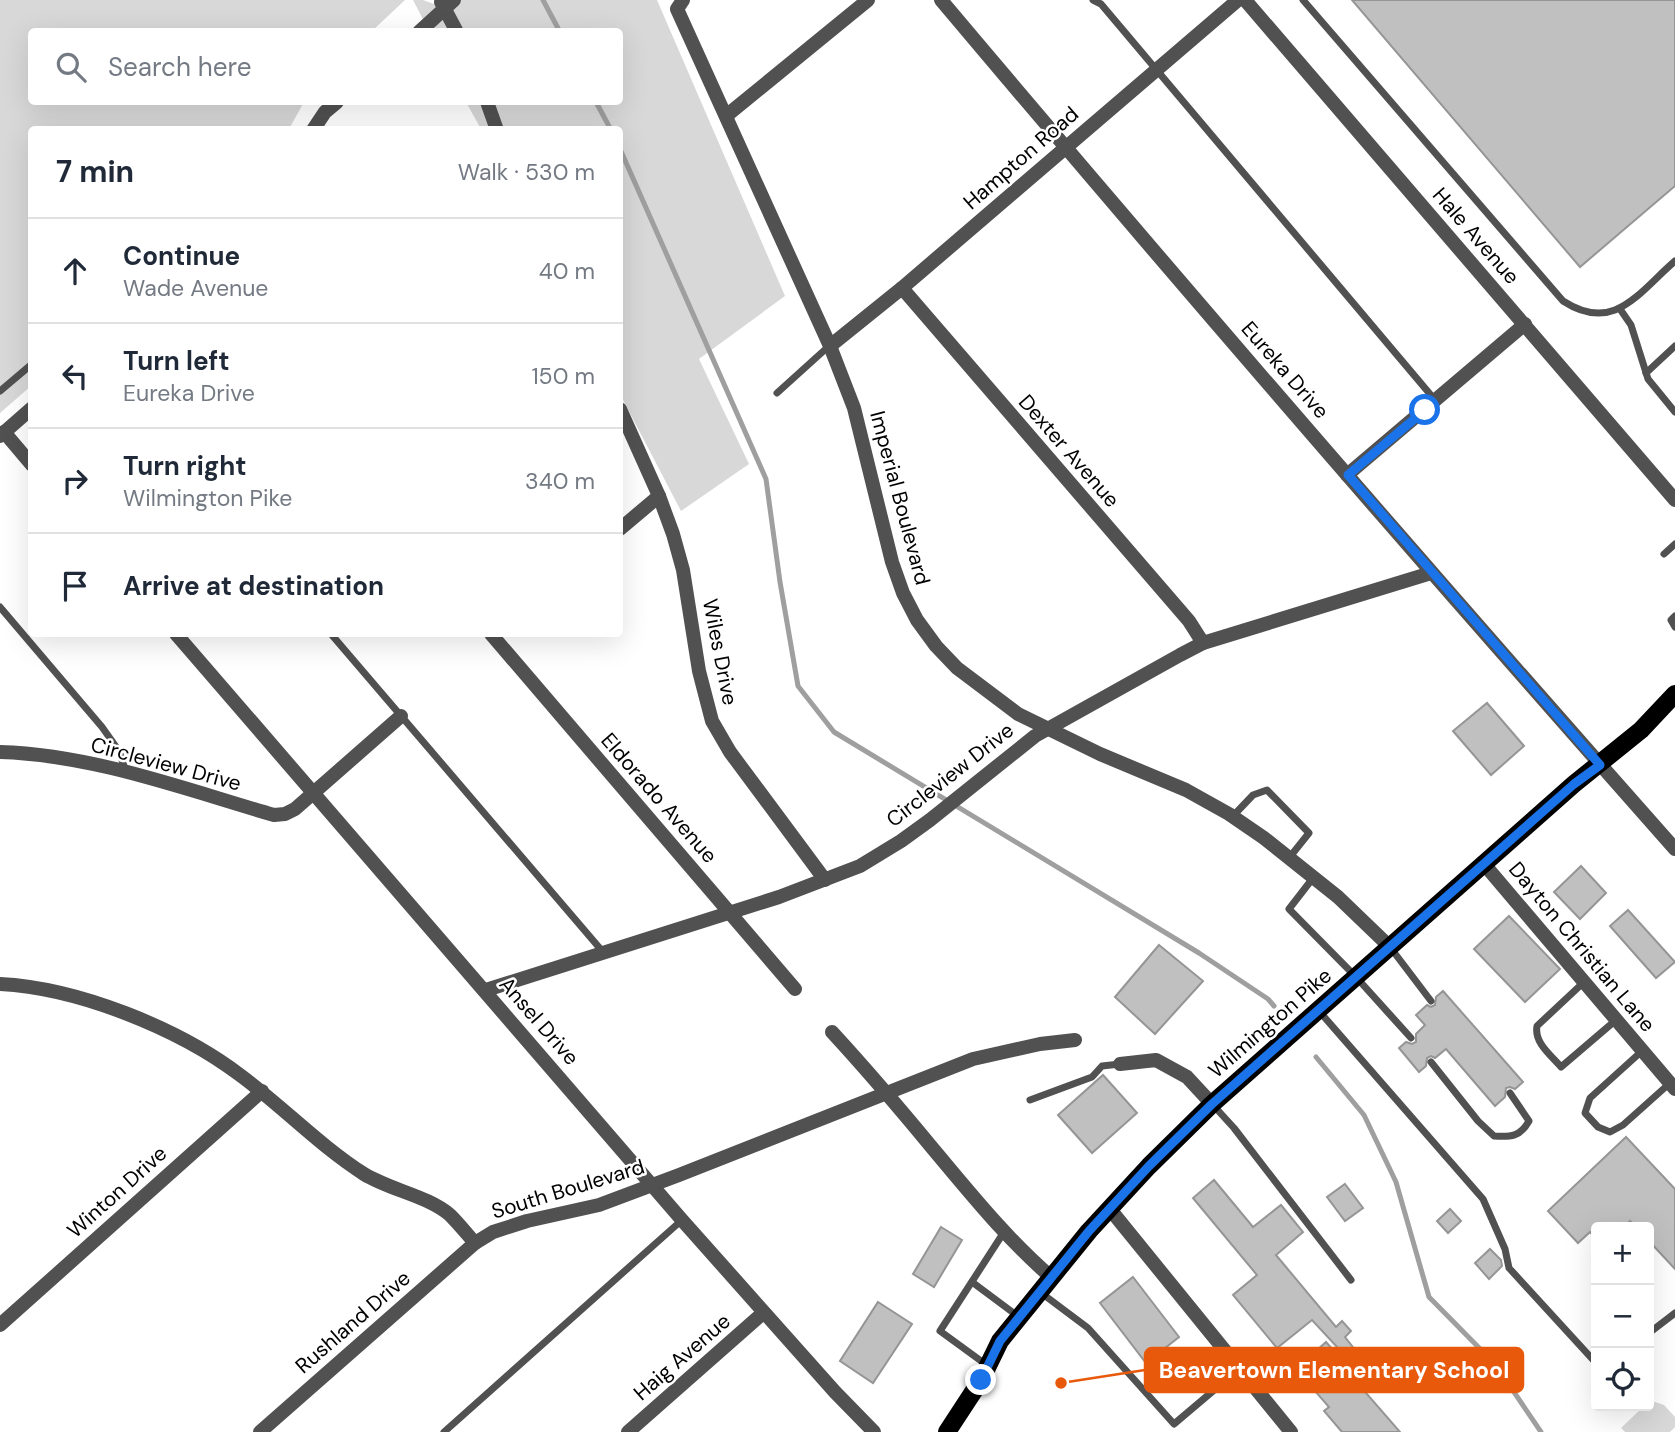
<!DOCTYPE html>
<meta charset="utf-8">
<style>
:root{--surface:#fff;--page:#f6f6f7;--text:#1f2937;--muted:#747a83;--line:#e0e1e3}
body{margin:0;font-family:"DM Sans",sans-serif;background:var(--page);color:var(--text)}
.controls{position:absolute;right:21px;bottom:21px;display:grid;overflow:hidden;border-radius:7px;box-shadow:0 7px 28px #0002}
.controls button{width:63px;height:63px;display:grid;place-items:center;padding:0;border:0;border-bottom:2px solid var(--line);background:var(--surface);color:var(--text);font:35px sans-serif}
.stop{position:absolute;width:21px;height:21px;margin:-16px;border:5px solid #1a73e8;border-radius:50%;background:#fff}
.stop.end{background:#1a73e8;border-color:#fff;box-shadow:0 2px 7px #0008}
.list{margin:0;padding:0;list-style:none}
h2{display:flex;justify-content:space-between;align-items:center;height:91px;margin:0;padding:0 28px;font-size:30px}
h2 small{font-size:23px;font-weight:400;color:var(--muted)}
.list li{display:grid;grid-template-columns:46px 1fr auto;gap:21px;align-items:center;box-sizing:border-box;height:105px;padding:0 28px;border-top:2px solid var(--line)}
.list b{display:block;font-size:26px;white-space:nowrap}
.list p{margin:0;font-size:23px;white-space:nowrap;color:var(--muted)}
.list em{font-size:23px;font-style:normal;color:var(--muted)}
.icon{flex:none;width:38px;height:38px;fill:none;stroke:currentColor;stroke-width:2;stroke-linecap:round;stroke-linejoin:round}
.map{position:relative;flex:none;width:1675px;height:1432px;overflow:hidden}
.search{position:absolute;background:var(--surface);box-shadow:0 7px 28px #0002;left:28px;top:28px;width:595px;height:77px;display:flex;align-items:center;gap:18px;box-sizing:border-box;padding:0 24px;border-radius:7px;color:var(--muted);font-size:26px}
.panel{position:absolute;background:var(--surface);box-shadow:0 7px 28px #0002;left:28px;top:126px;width:595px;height:511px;border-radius:7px}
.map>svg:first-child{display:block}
</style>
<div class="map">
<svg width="1675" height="1432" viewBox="0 0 1675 1432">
<rect width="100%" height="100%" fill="#fff"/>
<!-- green -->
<g fill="#d8d8d8">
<polygon points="0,0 405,0 372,31 32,32 32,102 304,102 289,129 32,130 31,386 0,413"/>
<polygon points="413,0 423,0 445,8 446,0 657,0 785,296 699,359 749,464 681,511 620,394 620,130 481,129 466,102 620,102 620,32 429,31"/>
<polygon points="1649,1400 1664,1405 1675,1417 1675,1427 1670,1432 1625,1432 1621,1428 1644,1406 1649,1406"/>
</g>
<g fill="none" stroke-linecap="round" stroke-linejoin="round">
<!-- stream -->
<g stroke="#9f9f9f" stroke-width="5">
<polyline points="543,0 560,32"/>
<polyline points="596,102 611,130"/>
<polyline points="620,149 766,479 780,582 798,686 834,732 1199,953 1268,999 1274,1006"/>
<polyline points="1316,1057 1364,1115 1396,1182 1429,1297 1495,1364 1541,1432"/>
</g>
</g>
<!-- building -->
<g fill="#c0c0c0" stroke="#959595" stroke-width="2">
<polygon points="1352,0 1675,0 1675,186 1580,267"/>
<polygon points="1487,703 1524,746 1491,775 1453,731"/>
<polygon points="1581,866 1606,893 1580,919 1554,892"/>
<polygon points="1628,910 1675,962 1656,978 1610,926"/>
<polygon points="1509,916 1560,969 1525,1002 1474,949"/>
<polygon points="1159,945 1203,981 1155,1034 1115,997"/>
<polygon points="1443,991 1523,1082 1515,1089 1510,1087 1506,1088 1505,1097 1495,1106 1446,1049 1435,1058 1431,1056 1427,1058 1426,1066 1419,1072 1399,1048 1406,1042 1412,1044 1416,1042 1416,1034 1425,1025 1416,1015 1427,1005 1431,1007 1435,1005 1436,997"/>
<polygon points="1103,1075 1137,1113 1092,1153 1058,1115"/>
<polygon points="1626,1137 1675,1189 1675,1269 1649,1241 1649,1227 1636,1227 1630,1221 1624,1227 1596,1227 1596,1239 1590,1232 1578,1243 1548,1211"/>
<polygon points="1214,1180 1253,1227 1281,1205 1303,1232 1276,1255 1336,1327 1342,1321 1351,1331 1345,1337 1360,1356 1352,1363 1312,1320 1277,1348 1233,1295 1257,1275 1193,1198"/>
<polygon points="1345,1184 1363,1208 1345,1221 1327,1197"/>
<polygon points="1450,1209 1461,1221 1448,1233 1437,1221"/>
<polygon points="941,1227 962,1240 934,1287 913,1274"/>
<polygon points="1490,1249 1501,1260 1502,1266 1489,1279 1475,1263"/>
<polygon points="1133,1277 1179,1337 1146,1363 1100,1303"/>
<polygon points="878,1302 912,1324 873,1383 840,1361"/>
<polygon points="1326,1342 1349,1368 1346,1370 1400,1432 1342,1432 1324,1411 1329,1407 1296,1369"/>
</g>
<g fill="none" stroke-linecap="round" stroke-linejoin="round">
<!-- lane -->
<g stroke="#515151" stroke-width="7">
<polyline points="1093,0 1101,4 1435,400"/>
<path d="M 1303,0 L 1563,301 C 1614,334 1638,293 1675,261"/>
<polyline points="1620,309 1631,325 1648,379 1675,412"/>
<polyline points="1646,373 1675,346"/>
<polyline points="0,391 32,364"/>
<polyline points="777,393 829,346"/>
<polyline points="1664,554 1675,544"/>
<polyline points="0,607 102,727 119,751 126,772"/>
<polyline points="1675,616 1671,620 1675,627"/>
<polyline points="331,634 603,952"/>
<polyline points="1233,816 1253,795 1267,790 1309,833 1289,858"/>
<polyline points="1313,878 1289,909 1356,977 1411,1038"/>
<polyline points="1390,947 1431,1001"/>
<path d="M 1584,982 L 1537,1026 C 1534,1043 1551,1055 1561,1067 L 1616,1020"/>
<polyline points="1319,1011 1483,1199 1505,1249 1509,1268 1596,1363"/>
<polyline points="1642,1051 1590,1098 1585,1113 1598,1127 1610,1132 1623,1125 1670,1083"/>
<path d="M 1431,1062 L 1478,1121 L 1494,1136 C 1511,1137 1520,1137 1529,1121 L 1510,1093"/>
<polyline points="1030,1100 1092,1077 1102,1066 1120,1064"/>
<polyline points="1213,1105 1234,1128 1351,1280"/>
<polyline points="972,1282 1019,1317"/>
<polyline points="1040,1292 1088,1328 1174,1424 1239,1369"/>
<polyline points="1649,1333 1675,1313"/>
<polyline points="988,1366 940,1331 1004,1232"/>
<polyline points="444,1432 682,1220"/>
</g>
<!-- street -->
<g stroke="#515151" stroke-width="14">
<polyline points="683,0 677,9 830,346 854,408 892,562 903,593 917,620 936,646 957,668 1018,714 1100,754 1186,790 1229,814 1264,838 1338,897 1390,947"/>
<path d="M 941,0 C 1182,286 1427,569 1675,849"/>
<polyline points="1245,0 1675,500"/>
<polyline points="441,2 457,32"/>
<polyline points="419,32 454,0"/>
<polyline points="487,102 497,130"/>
<polyline points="726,116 868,0"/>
<polyline points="313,130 325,112 337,102"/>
<polyline points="902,288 1189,621 1203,643"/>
<polyline points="830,346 902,288 1238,0"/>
<polyline points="620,409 659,496 673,534 683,570 699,671 712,721 730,752 825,880"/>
<polyline points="4,432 32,465"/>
<polyline points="0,436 32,408"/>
<polyline points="1347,475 1525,324"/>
<polyline points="620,529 659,496"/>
<polyline points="176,634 682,1220 835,1392 874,1432"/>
<polyline points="491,634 795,989"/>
<path d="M 0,752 C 94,755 184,789 274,815 L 285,814 L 295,809 L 401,716"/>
<polyline points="1484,864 1675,1089"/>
<path d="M 0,984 C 78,988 178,1028 240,1075 C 282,1106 320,1146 364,1174 C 390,1190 428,1196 450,1215 C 459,1224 467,1234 475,1243"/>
<polyline points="486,990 779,897 860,866 901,841 930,820 1035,736 1180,655 1203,643 1431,573"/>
<path d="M 832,1032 C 867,1070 901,1110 934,1150 C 971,1194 1007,1239 1051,1277"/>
<polyline points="1120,1064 1156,1060 1187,1077 1212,1104"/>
<polyline points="1109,1208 1291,1432"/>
<polyline points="0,1325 262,1091"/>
<polyline points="260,1432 475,1243 493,1232 527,1221 599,1205 679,1175 973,1059 1040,1044 1075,1040"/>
<polyline points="628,1432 763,1313"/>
</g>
<!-- primary -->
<polyline stroke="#000" stroke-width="18" points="947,1432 981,1380 1000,1341 1089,1231 1149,1166 1212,1104 1574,784 1641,730 1675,694"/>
</g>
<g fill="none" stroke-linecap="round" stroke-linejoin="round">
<!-- route -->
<polyline stroke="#1a73e8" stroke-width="9" points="981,1380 1000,1341 1089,1231 1149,1166 1212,1104 1574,784 1600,765 1348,475 1425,410"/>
</g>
<g text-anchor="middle" stroke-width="5" stroke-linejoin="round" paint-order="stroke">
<!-- street labels -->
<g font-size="21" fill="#000" stroke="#fff">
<text transform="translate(1021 158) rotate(-41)" y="7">Hampton Road</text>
<text transform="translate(1476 236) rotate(49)" y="7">Hale Avenue</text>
<text transform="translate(1285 370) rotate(49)" y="7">Eureka Drive</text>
<text transform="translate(1069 451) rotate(49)" y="7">Dexter Avenue</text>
<text transform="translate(900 498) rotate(75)" y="7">Imperial Boulevard</text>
<text transform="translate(720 652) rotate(79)" y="7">Wiles Drive</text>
<text transform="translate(166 764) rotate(15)" y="7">Circleview Drive</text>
<text transform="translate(950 775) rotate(-38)" y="7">Circleview Drive</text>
<text transform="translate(659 798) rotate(49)" y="7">Eldorado Avenue</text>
<text transform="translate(1582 947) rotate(50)" y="7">Dayton Christian Lane</text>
<text transform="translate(539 1021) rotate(49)" y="7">Ansel Drive</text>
<text transform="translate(1270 1023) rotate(-41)" y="7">Wilmington Pike</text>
<text transform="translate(568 1189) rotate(-17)" y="7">South Boulevard</text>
<text transform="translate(117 1192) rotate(-42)" y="7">Winton Drive</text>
<text transform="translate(353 1322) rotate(-41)" y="7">Rushland Drive</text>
<text transform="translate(682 1357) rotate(-41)" y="7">Haig Avenue</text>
</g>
</g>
<!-- callouts -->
<path fill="none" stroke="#e8590c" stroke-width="2.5" d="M1061 1383L1145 1370"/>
<circle fill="#e8590c" stroke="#fff" stroke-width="2.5" cx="1061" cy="1383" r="7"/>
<rect fill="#e8590c" stroke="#e8590c" stroke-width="2.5" x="1145" y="1348" width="378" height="44" rx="7"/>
<g font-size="23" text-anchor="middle" font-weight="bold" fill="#fff">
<text x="1334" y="1378">Beavertown Elementary School</text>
</g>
</svg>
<div class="controls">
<button>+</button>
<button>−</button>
<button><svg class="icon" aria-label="locate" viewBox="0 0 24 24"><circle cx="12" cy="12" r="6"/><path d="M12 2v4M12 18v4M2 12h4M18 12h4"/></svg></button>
</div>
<div class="stop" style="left:1425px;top:410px"></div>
<div class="stop end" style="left:981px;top:1380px"></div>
<div class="search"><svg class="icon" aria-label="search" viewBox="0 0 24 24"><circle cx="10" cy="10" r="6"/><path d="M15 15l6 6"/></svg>Search here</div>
<section class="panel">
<h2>7 min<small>Walk · 530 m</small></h2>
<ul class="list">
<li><svg class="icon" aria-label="ahead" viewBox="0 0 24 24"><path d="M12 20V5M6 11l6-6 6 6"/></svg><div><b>Continue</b><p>Wade Avenue</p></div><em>40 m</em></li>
<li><svg class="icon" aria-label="left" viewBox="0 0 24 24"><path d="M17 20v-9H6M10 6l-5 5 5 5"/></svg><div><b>Turn left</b><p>Eureka Drive</p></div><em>150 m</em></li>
<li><svg class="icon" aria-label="right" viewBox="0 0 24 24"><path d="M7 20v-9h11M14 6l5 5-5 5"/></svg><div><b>Turn right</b><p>Wilmington Pike</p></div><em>340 m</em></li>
<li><svg class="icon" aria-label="arrive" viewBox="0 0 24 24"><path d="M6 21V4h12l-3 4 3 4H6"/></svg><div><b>Arrive at destination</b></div></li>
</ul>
</section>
</div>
